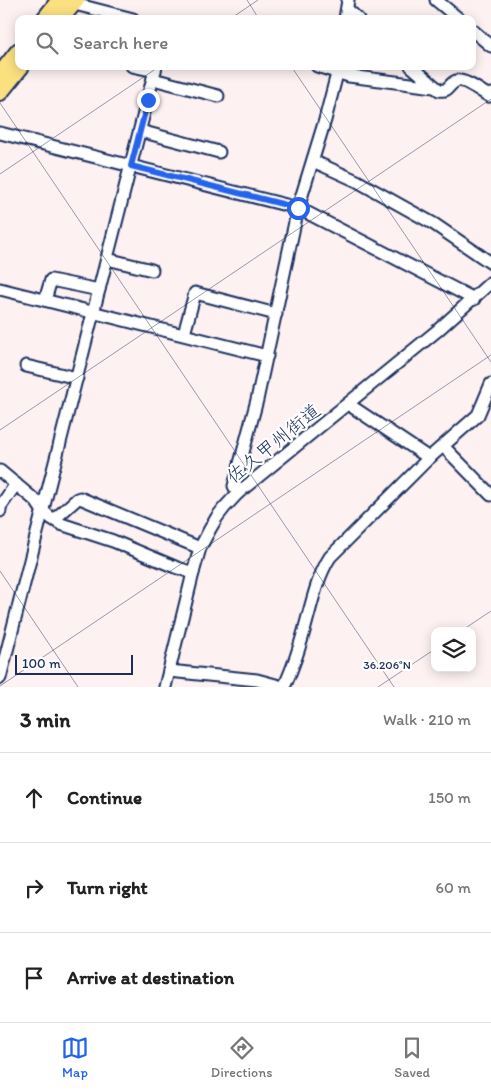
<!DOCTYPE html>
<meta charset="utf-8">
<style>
:root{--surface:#fff;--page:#f6f6f6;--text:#222;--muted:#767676;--line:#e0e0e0;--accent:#2563eb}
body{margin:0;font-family:Itim,"Klee One",sans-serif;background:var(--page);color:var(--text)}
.controls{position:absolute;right:15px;bottom:15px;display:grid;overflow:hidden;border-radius:10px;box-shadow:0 2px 12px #0003}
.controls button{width:45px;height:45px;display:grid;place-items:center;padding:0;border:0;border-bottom:1px solid var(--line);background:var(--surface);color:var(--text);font:25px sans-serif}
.scale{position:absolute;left:15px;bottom:12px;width:118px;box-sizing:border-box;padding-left:5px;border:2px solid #1b2f5e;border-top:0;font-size:14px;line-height:18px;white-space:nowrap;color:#1b2f5e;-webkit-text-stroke:4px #fff;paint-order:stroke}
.stop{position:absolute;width:15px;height:15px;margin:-11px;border:4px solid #2563eb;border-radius:50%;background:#fff}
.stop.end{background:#2563eb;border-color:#fff;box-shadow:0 1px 5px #0008}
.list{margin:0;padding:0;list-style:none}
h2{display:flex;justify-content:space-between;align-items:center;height:65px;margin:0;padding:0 20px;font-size:21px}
h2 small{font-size:16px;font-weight:400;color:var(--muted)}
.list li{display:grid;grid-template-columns:32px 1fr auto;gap:15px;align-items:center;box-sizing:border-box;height:90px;padding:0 20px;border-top:1px solid var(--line)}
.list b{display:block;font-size:19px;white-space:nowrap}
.list em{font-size:16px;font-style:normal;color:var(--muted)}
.icon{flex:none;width:28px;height:28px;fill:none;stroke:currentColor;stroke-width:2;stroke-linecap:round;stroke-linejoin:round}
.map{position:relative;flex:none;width:491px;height:687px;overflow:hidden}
.search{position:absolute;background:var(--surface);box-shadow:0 2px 12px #0003;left:15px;right:15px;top:15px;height:55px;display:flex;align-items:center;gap:12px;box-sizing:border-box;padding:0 18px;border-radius:10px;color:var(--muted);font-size:19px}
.sheet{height:335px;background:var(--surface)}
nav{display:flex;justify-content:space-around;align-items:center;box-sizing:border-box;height:70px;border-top:1px solid var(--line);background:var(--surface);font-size:14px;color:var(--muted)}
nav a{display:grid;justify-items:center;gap:2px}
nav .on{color:var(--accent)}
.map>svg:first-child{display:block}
</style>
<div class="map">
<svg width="491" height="687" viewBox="0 0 491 687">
<rect width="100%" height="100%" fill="#fdf1f1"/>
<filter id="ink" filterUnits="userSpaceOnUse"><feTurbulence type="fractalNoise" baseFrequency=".02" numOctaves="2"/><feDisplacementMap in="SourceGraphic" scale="10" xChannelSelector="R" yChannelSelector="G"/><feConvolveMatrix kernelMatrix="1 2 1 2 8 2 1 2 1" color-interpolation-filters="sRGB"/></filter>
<g filter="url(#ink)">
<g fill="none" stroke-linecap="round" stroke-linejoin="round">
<defs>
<g id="minor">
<polyline points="436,0 459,19"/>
<polyline points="67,2 133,19"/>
<polyline points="347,9 358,19"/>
<polyline points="345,19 348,0"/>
<polyline points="472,30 491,46"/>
<polyline points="132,66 155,71"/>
<polyline points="317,66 349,76 434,87"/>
<path d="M 411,66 L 439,90 C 450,92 448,84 456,81 C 463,78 482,92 489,96 L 491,94"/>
<polyline points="153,79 218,96"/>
<polyline points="140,131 219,152"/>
<polyline points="0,133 298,208 474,299"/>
<polyline points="313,161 357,181 434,224 491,263"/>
<polyline points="107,259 152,270"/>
<polyline points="0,289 267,356"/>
<polyline points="45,300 51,280 99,290"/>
<polyline points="184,334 195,293 276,314"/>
<polyline points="26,366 77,378"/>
<polyline points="348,404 429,458"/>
<polyline points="443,446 491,495"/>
<polyline points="0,471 36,501 42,510 51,518 61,524 113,541 175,567 193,573"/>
<polyline points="238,493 234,486 257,400 298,208 325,120 339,66"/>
<polyline points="0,511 0,507 16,484"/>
<polyline points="55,520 57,517 77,499 80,498 200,548"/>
<polyline points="169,671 257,680 283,687"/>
<polyline points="0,678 156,66"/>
<polyline points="165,687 193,573 200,548 210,529 217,517 224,508 238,493 438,330 491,282"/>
<path d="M 284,687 C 294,666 301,643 307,620 C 313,598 318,576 330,557 L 429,458 L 478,415 L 491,384"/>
</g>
<g id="highway">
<polyline points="45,19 60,0"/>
<polyline points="60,19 76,0"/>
<polyline points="0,75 19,51"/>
<polyline points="0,92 21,66"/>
</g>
</defs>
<!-- minor casing -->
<use href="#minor" stroke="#1b2f5e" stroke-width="15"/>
<!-- highway casing -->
<use href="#highway" stroke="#1b2f5e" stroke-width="20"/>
<!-- minor -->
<use href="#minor" stroke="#fff" stroke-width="11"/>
<!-- highway -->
<use href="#highway" stroke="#fbe080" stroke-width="16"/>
</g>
</g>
<g fill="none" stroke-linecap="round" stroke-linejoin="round" filter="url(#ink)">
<!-- route -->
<polyline stroke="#2563eb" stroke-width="6" points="148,100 131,166 298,208"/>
</g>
<!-- ticks -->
<path fill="none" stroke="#1b2f5e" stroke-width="1" stroke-opacity="0.45" d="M 247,0 L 259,19M 230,19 L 258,0M 291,66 L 491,362M 0,103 L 394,687M 0,174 L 160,66M 0,430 L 491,99M 0,571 L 78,687M 461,631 L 491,611M 0,686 L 491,355M 378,687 L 435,649"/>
<g text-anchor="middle" stroke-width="4.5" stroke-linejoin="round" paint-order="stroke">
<!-- street labels -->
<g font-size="19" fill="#1b2f5e" stroke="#fff">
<text transform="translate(273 443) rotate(-39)" y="7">佐久甲州街道</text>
</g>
</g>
<g font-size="12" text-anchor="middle" fill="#1b2f5e" stroke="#fff" stroke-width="4.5" stroke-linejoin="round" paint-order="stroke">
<text x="387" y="669">36.206°N</text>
</g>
</svg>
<div class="controls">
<button><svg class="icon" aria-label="layers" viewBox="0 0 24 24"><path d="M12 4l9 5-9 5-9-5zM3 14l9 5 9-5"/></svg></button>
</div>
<div class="scale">100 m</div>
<div class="stop" style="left:298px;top:208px"></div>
<div class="stop end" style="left:148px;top:100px"></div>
<div class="search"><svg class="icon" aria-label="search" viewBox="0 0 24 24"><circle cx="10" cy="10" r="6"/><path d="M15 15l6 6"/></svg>Search here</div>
</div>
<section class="sheet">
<h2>3 min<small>Walk · 210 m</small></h2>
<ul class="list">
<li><svg class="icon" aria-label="ahead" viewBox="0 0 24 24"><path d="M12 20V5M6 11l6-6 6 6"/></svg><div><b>Continue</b></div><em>150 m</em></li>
<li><svg class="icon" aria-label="right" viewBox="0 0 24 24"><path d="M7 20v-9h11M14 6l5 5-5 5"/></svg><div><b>Turn right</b></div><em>60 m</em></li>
<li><svg class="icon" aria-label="arrive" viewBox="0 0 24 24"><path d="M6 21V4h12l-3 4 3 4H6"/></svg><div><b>Arrive at destination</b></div></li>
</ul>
</section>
<nav>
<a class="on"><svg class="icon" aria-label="map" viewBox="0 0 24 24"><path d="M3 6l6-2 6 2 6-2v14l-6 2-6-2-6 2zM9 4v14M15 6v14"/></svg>Map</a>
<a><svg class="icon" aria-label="directions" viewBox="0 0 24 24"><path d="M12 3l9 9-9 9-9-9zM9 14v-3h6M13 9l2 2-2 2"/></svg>Directions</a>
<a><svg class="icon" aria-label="saved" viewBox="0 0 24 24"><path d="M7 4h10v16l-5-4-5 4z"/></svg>Saved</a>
</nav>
